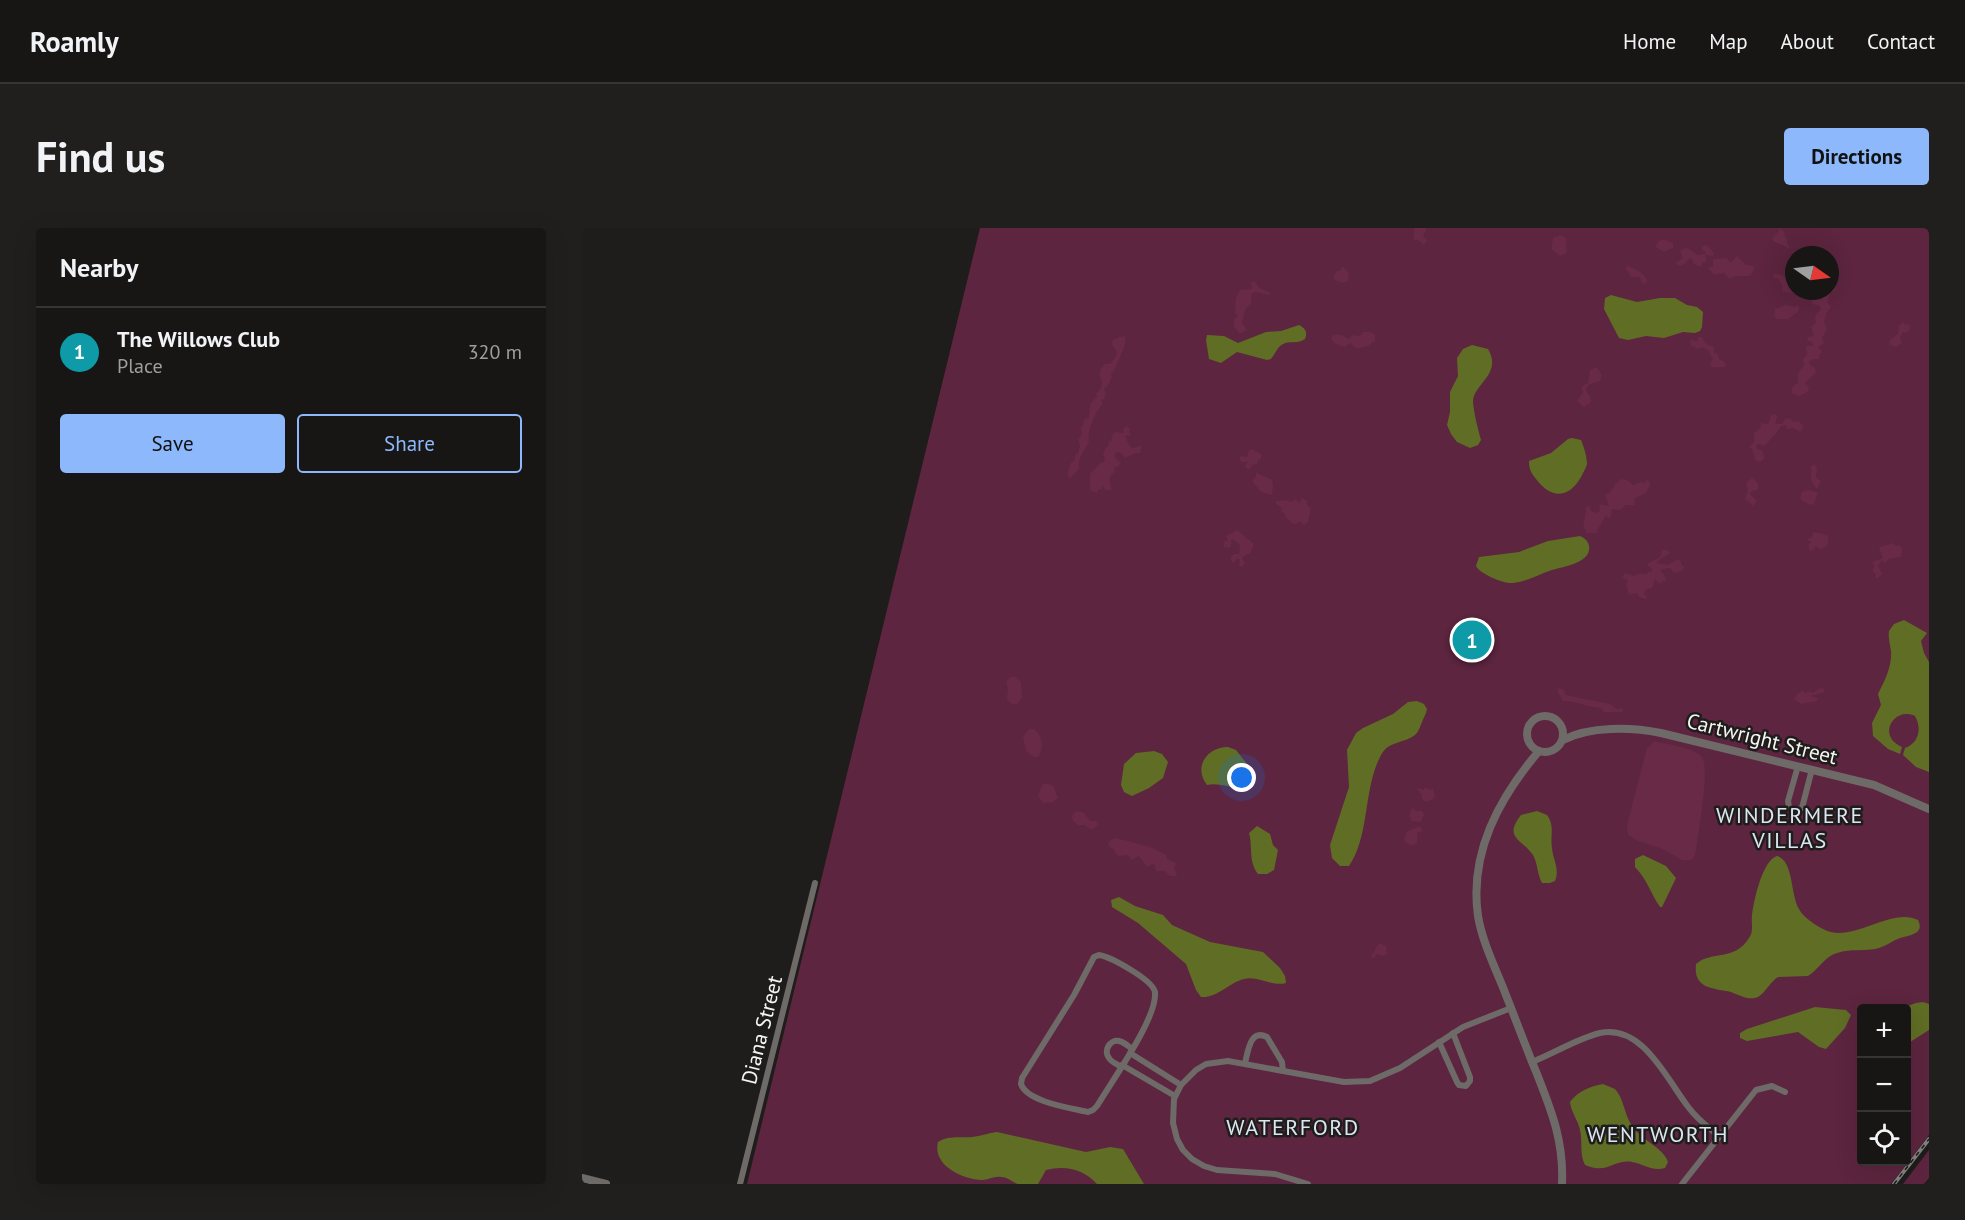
<!DOCTYPE html>
<meta charset="utf-8">
<style>
:root{--surface:#171614;--page:#201f1d;--text:#f1f3f6;--muted:#9e9fa0;--line:#363534;--accent:#8db9fc}
body{margin:0;font-family:"PT Sans",sans-serif;background:var(--page);color:var(--text)}
.controls{position:absolute;right:18px;bottom:18px;display:grid;overflow:hidden;border-radius:6px;box-shadow:0 6px 24px #0002}
.controls button{width:54px;height:54px;display:grid;place-items:center;padding:0;border:0;border-bottom:2px solid var(--line);background:var(--surface);color:var(--text);font:30px sans-serif}
.compass{position:absolute;left:1203px;top:18px;width:54px;height:54px;border-radius:50%;background:var(--surface);box-shadow:0 6px 24px #0002;rotate:104deg}
.you{position:absolute;left:660px;top:550px;width:21px;height:21px;margin:-15px;border:4px solid #fff;border-radius:50%;background:#1a73e8;box-shadow:0 0 0 9px #1a73e833}
.badge{display:grid;place-items:center;width:39px;height:39px;border-radius:50%;background:var(--accent);color:#fff;font-size:20px;font-weight:700}
.pin{position:absolute;translate:-50% -50%;border:3px solid #fff;box-shadow:0 2px 6px #0006}
.list{margin:0;padding:0;list-style:none}
h2{display:flex;justify-content:space-between;align-items:center;height:78px;margin:0;padding:0 24px;font-size:26px}
h2 small{font-size:20px;font-weight:400;color:var(--muted)}
.list li{display:grid;grid-template-columns:39px 1fr auto;gap:18px;align-items:center;box-sizing:border-box;height:90px;padding:0 24px;border-top:2px solid var(--line)}
.list b{display:block;font-size:22px;white-space:nowrap}
.list p{margin:0;font-size:20px;white-space:nowrap;color:var(--muted)}
.list em{font-size:20px;font-style:normal;color:var(--muted)}
.actions{display:flex;gap:12px;padding:18px 24px}
.actions a{flex:1;padding:14px 0;border:2px solid var(--accent);border-radius:6px;text-align:center;font-size:21px;color:var(--accent)}
.actions .main{background:var(--accent);color:#111}
.icon{flex:none;width:33px;height:33px;fill:none;stroke:currentColor;stroke-width:2;stroke-linecap:round;stroke-linejoin:round}
.map{position:relative;flex:none;width:1347px;height:956px;overflow:hidden;border-radius:6px}
header{display:flex;align-items:center;gap:36px;box-sizing:border-box;height:84px;padding:0 30px;background:var(--surface);border-bottom:2px solid var(--line)}
header strong{font-size:28px}
nav{display:flex;gap:33px;margin-inline-start:auto;font-size:21px}
.intro{display:flex;align-items:center;justify-content:space-between;box-sizing:border-box;height:144px;padding:0 36px}
h1{margin:0;font-size:42px}
.button{padding:15px 27px;border-radius:6px;background:var(--accent);color:#111;font-size:21px;font-weight:700}
main{display:flex;gap:36px;padding:0 36px}
aside{flex:1;background:var(--surface);border-radius:6px;box-shadow:0 6px 24px #0002}
.map>svg:first-child{display:block}
</style>
<header>
<strong>Roamly</strong>
<nav><a>Home</a><a>Map</a><a>About</a><a>Contact</a></nav>
</header>
<div class="intro"><h1>Find us</h1><a class="button">Directions</a></div>
<main>
<aside>
<h2>Nearby<small></small></h2>
<ul class="list">
<li><span class="badge" style="background:#0f9aa8">1</span><div><b>The Willows Club</b><p>Place</p></div><em>320 m</em></li>
</ul>
<div class="actions"><a class="main">Save</a><a>Share</a></div>
</aside>
<div class="map">
<svg width="1347" height="956" viewBox="0 0 1347 956">
<rect width="100%" height="100%" fill="#1f1d1b"/>
<!-- green -->
<g fill="#5d253f" fill-rule="evenodd">
<path d="M 398,0 L 1347,0 L 1347,907 L 1309,956 L 165,956 ZM 1212,27 L 1248,27 L 1248,63 L 1212,63 ZM 1280,780 L 1324,780 L 1324,934 L 1280,934 Z"/>
<polygon points="1347,922 1347,950 1342,956 1321,956"/>
</g>
<!-- forest -->
<g fill="#682a47">
<polygon points="832,0 845,0 841,8 845,12 842,17 836,12 832,12"/>
<polygon points="1196,0 1202,3 1203,9 1205,10 1205,15 1208,19 1206,20 1191,13 1190,10 1197,3"/>
<polygon points="978,7 984,10 985,25 978,28 969,21 971,10"/>
<polygon points="1081,11 1091,15 1091,20 1082,24 1073,19 1077,13"/>
<polygon points="1125,17 1132,25 1131,28 1124,27 1124,34 1121,34 1118,39 1111,35 1110,30 1105,32 1104,35 1097,38 1093,35 1101,30 1098,23 1103,20 1108,21 1115,27 1123,26 1124,24 1120,22 1120,18"/>
<polygon points="1155,28 1164,37 1172,38 1171,44 1168,48 1153,48 1148,51 1142,45 1132,47 1126,40 1131,38 1131,31 1144,30 1149,35"/>
<polygon points="760,38 767,45 766,53 761,55 753,52 751,48 755,43 759,42"/>
<path d="M 1045,38 C 1054,41 1062,44 1065,53 L 1063,56 L 1060,55 L 1058,49 L 1049,49 L 1044,41 Z"/>
<polygon points="1249,44 1253,47 1253,50 1249,55 1254,61 1248,65 1245,74 1249,79 1244,86 1242,93 1245,101 1240,110 1242,115 1236,119 1240,124 1237,127 1237,131 1230,131 1227,134 1229,138 1233,140 1234,144 1223,155 1227,159 1226,164 1217,168 1210,165 1210,160 1213,156 1216,156 1216,145 1222,137 1221,131 1225,127 1224,118 1232,118 1229,113 1227,114 1225,111 1226,109 1232,108 1229,99 1234,95 1233,88 1239,81 1238,78 1231,76 1228,68 1234,63 1248,63"/>
<polygon points="1192,45 1212,51 1212,63 1220,63 1219,67 1200,63 1201,60 1196,50 1191,50"/>
<polygon points="669,54 673,54 677,60 689,65 687,67 673,64 669,66 669,75 663,82 660,95 665,102 660,105 657,105 652,98 652,91 656,88 653,85 654,70 658,62 670,61"/>
<polygon points="1204,77 1213,79 1215,77 1217,79 1216,84 1206,91 1195,91 1192,88 1193,81"/>
<polygon points="1322,94 1323,97 1327,96 1328,102 1324,105 1321,104 1318,109 1320,116 1316,117 1315,119 1307,117 1308,112 1316,106 1317,97"/>
<path d="M 781,104 L 788,104 L 793,107 L 793,113 L 786,118 L 775,121 L 769,115 L 762,119 L 754,116 L 749,111 L 751,107 C 758,106 762,107 767,111 L 770,107 L 778,108 Z"/>
<path d="M 543,108 C 546,118 534,134 532,144 L 529,144 L 530,149 L 525,159 L 522,160 L 524,166 L 522,171 L 519,172 L 521,176 C 515,180 507,199 507,207 C 506,210 508,212 506,216 C 502,223 495,231 497,241 L 488,251 L 485,247 C 488,242 486,235 492,233 L 494,225 L 496,226 L 498,218 L 496,211 L 500,207 L 499,200 L 501,197 L 502,191 L 507,190 L 508,177 L 515,168 L 514,165 L 518,162 L 520,155 C 517,145 516,145 522,136 L 528,136 L 534,129 L 535,124 L 529,115 L 532,111 L 536,111 L 537,109 Z"/>
<polygon points="1116,109 1120,109 1124,116 1132,119 1132,125 1136,126 1137,131 1144,135 1143,139 1129,139 1128,136 1131,131 1126,122 1120,119 1117,121 1109,118 1108,111 1115,114"/>
<polygon points="1015,139 1020,147 1018,153 1006,157 1004,161 1006,167 1008,167 1009,174 1002,179 995,173 1001,164 999,159 1006,155 1008,142"/>
<path d="M 1193,186 L 1195,189 L 1193,196 L 1200,196 L 1203,191 L 1208,190 L 1211,194 L 1217,193 L 1222,199 L 1218,204 L 1211,200 L 1205,201 L 1204,197 L 1199,198 C 1196,204 1186,214 1182,218 L 1177,216 L 1174,218 L 1175,221 L 1181,223 L 1182,231 L 1178,234 L 1173,232 L 1170,221 L 1167,219 L 1172,214 L 1172,205 L 1179,199 L 1178,195 L 1186,196 L 1189,187 Z"/>
<path d="M 545,198 L 548,201 L 547,204 L 549,207 L 543,208 L 548,219 L 552,220 L 560,217 L 558,225 L 553,225 L 543,230 L 538,224 L 533,225 L 533,230 L 539,235 L 535,239 L 532,239 L 533,244 C 526,247 527,256 530,262 L 523,262 L 521,258 L 519,262 L 516,261 L 515,265 L 508,262 L 508,246 L 518,235 L 522,234 L 523,230 L 521,227 L 523,221 L 527,217 L 526,214 L 530,212 L 529,209 L 533,204 L 542,205 L 541,201 Z"/>
<polygon points="670,221 679,226 679,231 676,232 675,236 669,237 669,240 665,241 663,238 666,233 660,235 657,231 659,228 665,229 667,222"/>
<path d="M 1232,236 L 1235,240 L 1234,249 L 1239,253 L 1235,261 C 1230,256 1227,249 1230,242 L 1228,240 Z"/>
<path d="M 674,244 C 689,254 693,245 690,267 L 679,264 L 670,253 L 674,248 Z"/>
<path d="M 1170,250 C 1176,255 1177,254 1176,262 L 1170,263 L 1168,266 L 1175,273 L 1171,278 L 1165,272 L 1163,272 L 1166,262 L 1164,255 Z"/>
<polygon points="1039,251 1045,252 1051,257 1058,254 1063,255 1065,251 1069,256 1064,265 1053,270 1052,277 1044,277 1038,282 1030,281 1029,289 1026,290 1024,287 1014,305 1004,305 1003,301 1001,301 1004,283 1003,281 1007,277 1009,283 1013,285 1018,283 1017,276 1027,278 1023,266 1028,265 1030,260 1031,261 1033,256"/>
<polygon points="1227,262 1236,265 1232,276 1228,277 1218,271 1220,264"/>
<polygon points="720,270 725,273 725,277 729,280 726,294 722,297 717,293 715,296 709,295 709,293 703,289 703,286 699,283 700,280 694,276 694,273 704,272 709,274 714,271 717,275"/>
<polygon points="655,302 672,316 668,326 665,326 660,330 663,335 660,339 657,338 658,331 655,331 651,335 648,330 652,326 657,326 658,317 650,311 648,313 650,315 648,320 642,319 641,316 643,313 646,313 644,308"/>
<polygon points="1231,304 1246,307 1246,317 1239,322 1234,318 1231,323 1227,322 1227,316 1230,314 1224,312 1230,309"/>
<polygon points="1311,315 1314,318 1318,317 1320,321 1319,329 1307,331 1303,335 1300,332 1296,338 1300,346 1296,350 1293,350 1294,347 1290,342 1293,338 1290,334 1301,330 1297,321 1299,319"/>
<polygon points="1080,322 1085,322 1088,325 1077,332 1075,335 1086,337 1096,331 1099,333 1099,337 1102,338 1101,342 1093,345 1087,340 1078,342 1084,350 1083,354 1080,353 1078,356 1073,351 1070,360 1063,362 1062,367 1065,368 1064,371 1057,369 1055,365 1047,367 1044,357 1046,352 1040,350 1043,345 1052,348 1056,346 1064,346 1067,343 1069,344 1071,342 1065,336 1078,329"/>
<polygon points="428,449 434,449 439,454 440,470 434,477 428,475 425,471 426,461 424,454"/>
<path d="M 977,460 L 982,462 L 984,467 L 1028,476 L 1035,481 L 1040,480 L 1041,484 L 1022,484 L 1019,480 C 1005,479 994,473 981,473 L 975,463 Z"/>
<polygon points="1238,460 1242,461 1243,464 1228,468 1236,470 1235,473 1219,476 1212,471 1216,464 1217,465 1221,462 1223,465 1228,463 1231,465"/>
<path d="M 447,501 L 452,501 C 460,507 463,520 456,529 L 452,529 L 444,523 L 441,509 Z"/>
<path d="M 1072,514 C 1081,514 1115,521 1120,529 C 1128,541 1117,599 1115,616 L 1113,627 L 1109,632 L 1100,632 L 1081,621 L 1056,613 L 1046,607 L 1045,597 L 1065,520 Z"/>
<polygon points="464,555 471,558 476,570 471,574 461,575 456,568 460,557"/>
<polygon points="843,559 848,562 851,560 853,567 851,571 844,574 840,571 840,567 835,561 838,560 841,562"/>
<polygon points="830,579 834,583 840,583 842,587 839,594 830,593 827,588"/>
<polygon points="494,583 501,584 508,593 514,593 516,597 510,602 502,597 496,597 491,593 490,588"/>
<polygon points="836,599 839,599 840,603 835,605 835,615 829,618 822,613 824,604"/>
<polygon points="534,610 568,619 584,627 585,631 594,635 592,640 595,646 594,648 588,648 583,643 574,643 572,636 565,639 557,628 549,632 546,627 537,628 533,625 533,622 526,618 527,613"/>
<polygon points="797,715 804,718 805,726 801,728 795,726 791,731 789,728"/>
</g>
<!-- water -->
<g fill="#606d25">
<polygon points="1029,67 1055,74 1078,70 1093,70 1105,77 1115,79 1121,84 1120,99 1118,103 1113,105 1101,104 1082,110 1064,108 1046,112 1037,110 1022,81 1023,70"/>
<path d="M 717,97 C 723,100 726,104 723,111 C 715,117 706,111 698,118 C 695,121 692,127 689,131 L 685,132 L 655,124 L 639,135 L 627,131 L 624,112 L 625,107 L 642,108 L 656,115 L 684,104 L 699,103 Z"/>
<path d="M 890,117 L 906,121 C 921,146 891,156 891,174 C 892,186 896,201 899,212 L 896,217 L 888,220 L 875,214 L 869,206 L 865,197 L 868,184 L 868,164 L 876,148 L 875,130 L 881,121 Z"/>
<path d="M 990,210 L 999,212 C 1002,219 1005,229 1005,236 C 1004,240 1001,245 999,249 C 986,272 968,270 954,251 C 949,245 947,241 947,233 L 969,225 L 986,211 Z"/>
<path d="M 998,308 C 1002,310 1006,312 1007,318 C 1010,336 978,339 967,343 C 956,347 943,354 931,355 C 922,356 898,346 894,338 L 897,329 L 937,324 L 966,313 Z"/>
<path d="M 1322,392 L 1345,405 L 1339,413 L 1342,425 L 1347,434 L 1347,544 L 1334,539 L 1321,527 L 1323,520 C 1337,515 1340,500 1333,488 C 1312,478 1294,508 1320,519 L 1318,526 L 1306,521 L 1291,508 L 1290,495 L 1299,477 L 1296,466 C 1303,452 1310,439 1309,423 C 1308,416 1306,410 1307,403 L 1312,396 Z"/>
<path d="M 835,473 L 842,476 L 845,481 C 844,486 842,489 840,494 C 838,498 837,503 834,506 C 823,516 807,512 799,527 C 781,560 788,608 767,638 L 758,638 L 750,630 L 748,617 L 767,559 L 765,522 L 774,505 L 781,500 L 811,486 L 826,474 Z"/>
<path d="M 646,519 L 654,522 L 672,545 L 672,553 C 661,567 640,553 625,557 C 611,539 625,519 646,519 Z"/>
<polygon points="572,523 580,526 586,534 581,550 567,560 550,568 542,564 539,557 542,536 554,525"/>
<path d="M 955,583 L 965,587 C 973,598 968,607 970,620 C 971,632 978,641 973,653 L 968,655 L 960,655 C 955,646 956,636 951,627 C 940,611 921,610 939,587 Z"/>
<path d="M 675,598 L 688,606 L 691,617 L 696,622 L 692,642 L 685,646 L 676,646 C 666,633 671,619 667,605 Z"/>
<path d="M 1061,627 L 1084,638 L 1094,650 L 1080,679 L 1078,679 C 1069,666 1065,651 1053,639 L 1053,631 Z"/>
<path d="M 1195,628 C 1212,633 1208,666 1217,681 C 1221,689 1233,697 1241,701 C 1269,717 1309,678 1336,692 C 1343,706 1327,707 1318,710 C 1310,713 1304,718 1297,720 C 1283,724 1269,720 1255,725 C 1242,729 1237,741 1226,748 L 1196,749 C 1188,754 1184,764 1176,769 C 1167,773 1157,767 1149,764 C 1131,760 1111,761 1114,736 C 1130,722 1152,734 1167,710 C 1172,703 1169,695 1170,687 C 1172,672 1180,633 1195,628 Z"/>
<path d="M 537,669 L 553,678 L 581,687 L 590,697 L 628,714 L 681,724 L 698,740 L 703,748 L 704,755 C 690,759 675,747 662,751 C 646,755 636,770 619,769 L 614,762 L 604,736 L 556,695 L 530,679 L 529,672 Z"/>
<polygon points="1341,774 1347,776 1347,802 1325,816 1324,780 1320,780 1334,775"/>
<polygon points="1233,779 1264,782 1269,787 1263,800 1244,821 1237,819 1216,804 1165,813 1158,810 1158,805 1165,801"/>
<path d="M 1021,856 L 1033,861 L 1036,865 C 1042,874 1043,887 1049,896 C 1058,912 1081,919 1086,934 L 1083,940 C 1071,944 1062,936 1050,934 C 1032,931 1026,947 1003,937 C 997,925 1001,914 998,902 C 996,892 989,884 988,874 C 995,864 1008,858 1021,856 Z"/>
<path d="M 415,904 L 504,924 L 528,919 L 541,921 L 562,956 L 515,956 C 502,941 483,937 464,942 L 456,956 C 450,956 441,956 436,956 C 430,954 426,949 419,949 C 413,948 406,952 400,952 C 380,951 350,937 356,914 C 366,907 378,910 390,909 C 399,908 407,905 415,904 Z"/>
</g>
<g fill="none" stroke-linecap="round" stroke-linejoin="round">
<!-- street -->
<g stroke="#6d6a68" stroke-width="6">
<polyline points="1216,538 1206,573 1207,579 1212,582 1220,580 1230,541"/>
<path d="M 517,727 C 529,729 573,753 573,765 C 575,791 529,854 515,878 L 511,882 L 506,884 C 489,880 445,874 439,856 L 440,850 L 492,767 L 512,729 Z"/>
<polyline points="857,814 875,854 877,857 884,858 888,853 888,849 871,805"/>
<polyline points="548,825 599,857"/>
<path d="M 950,834 C 973,825 994,811 1018,805 C 1061,796 1085,852 1107,880 C 1115,891 1126,899 1137,908"/>
<path d="M 663,835 C 666,824 668,800 685,809 L 700,834 L 701,843"/>
<polyline points="540,837 593,868"/>
<path d="M 539,839 C 535,836 529,834 527,830 C 521,823 528,811 537,813 C 542,814 546,818 550,821"/>
<polyline points="158,956 233,655"/>
<polyline points="726,956 693,946 635,942 622,938 610,931 601,922 595,911 591,895 592,871 599,857 614,842 624,836 646,833 762,854 788,853 818,840 881,799 929,780"/>
<polyline points="1100,956 1174,862 1190,858 1203,864"/>
</g>
<!-- secondary -->
<g stroke="#6d6a68" stroke-width="8">
<circle cx="963" cy="506" r="18"/>
<path d="M 981,512 C 1008,498 1049,499 1079,505 L 1292,557 L 1347,581"/>
<path d="M 957,523 C 917,570 887,625 896,688 C 900,712 911,735 920,757 C 932,787 943,817 955,846 C 970,884 982,914 980,956"/>
<polyline points="0,950 24,956"/>
</g>
<defs>
<polyline id="rail" points="1312,956 1347,911"/>
</defs>
<!-- rail casing -->
<use href="#rail" stroke="#838280" stroke-width="4"/>
<!-- rail -->
<use href="#rail" stroke="#1f1d1b" stroke-width="1.5" stroke-dasharray="4.5" stroke-linecap="butt"/>
</g>
<g text-anchor="middle" stroke-width="5" stroke-linejoin="round" paint-order="stroke">
<!-- street labels -->
<g font-size="21" fill="#f6f5f3" stroke="#1f1d1b">
<text transform="translate(1180 511) rotate(14)" y="7">Cartwright Street</text>
<text transform="translate(180 802) rotate(-76)" y="7">Diana Street</text>
</g>
<!-- neighbourhood labels -->
<g font-size="22" letter-spacing="1.5" fill="#dce5f2" stroke="#1f1d1b">
<text x="1208" y="595">WINDERMERE<tspan x="1208" dy="25">VILLAS</tspan></text>
<text x="711" y="907">WATERFORD</text>
<text x="1076" y="914">WENTWORTH</text>
</g>
</g>
</svg>
<div class="controls">
<button>+</button>
<button>−</button>
<button><svg class="icon" aria-label="locate" viewBox="0 0 24 24"><circle cx="12" cy="12" r="6"/><path d="M12 2v4M12 18v4M2 12h4M18 12h4"/></svg></button>
</div>
<svg class="compass" viewBox="-18 -18 36 36"><path d="M0-13l5 13h-10z" fill="#e53935"/><path d="M0 13l5-13h-10z" fill="#9e9fa0"/></svg>
<div class="you"></div>
<div class="pin badge" style="left:890px;top:412px;background:#0f9aa8">1</div>
</div>
</main>
